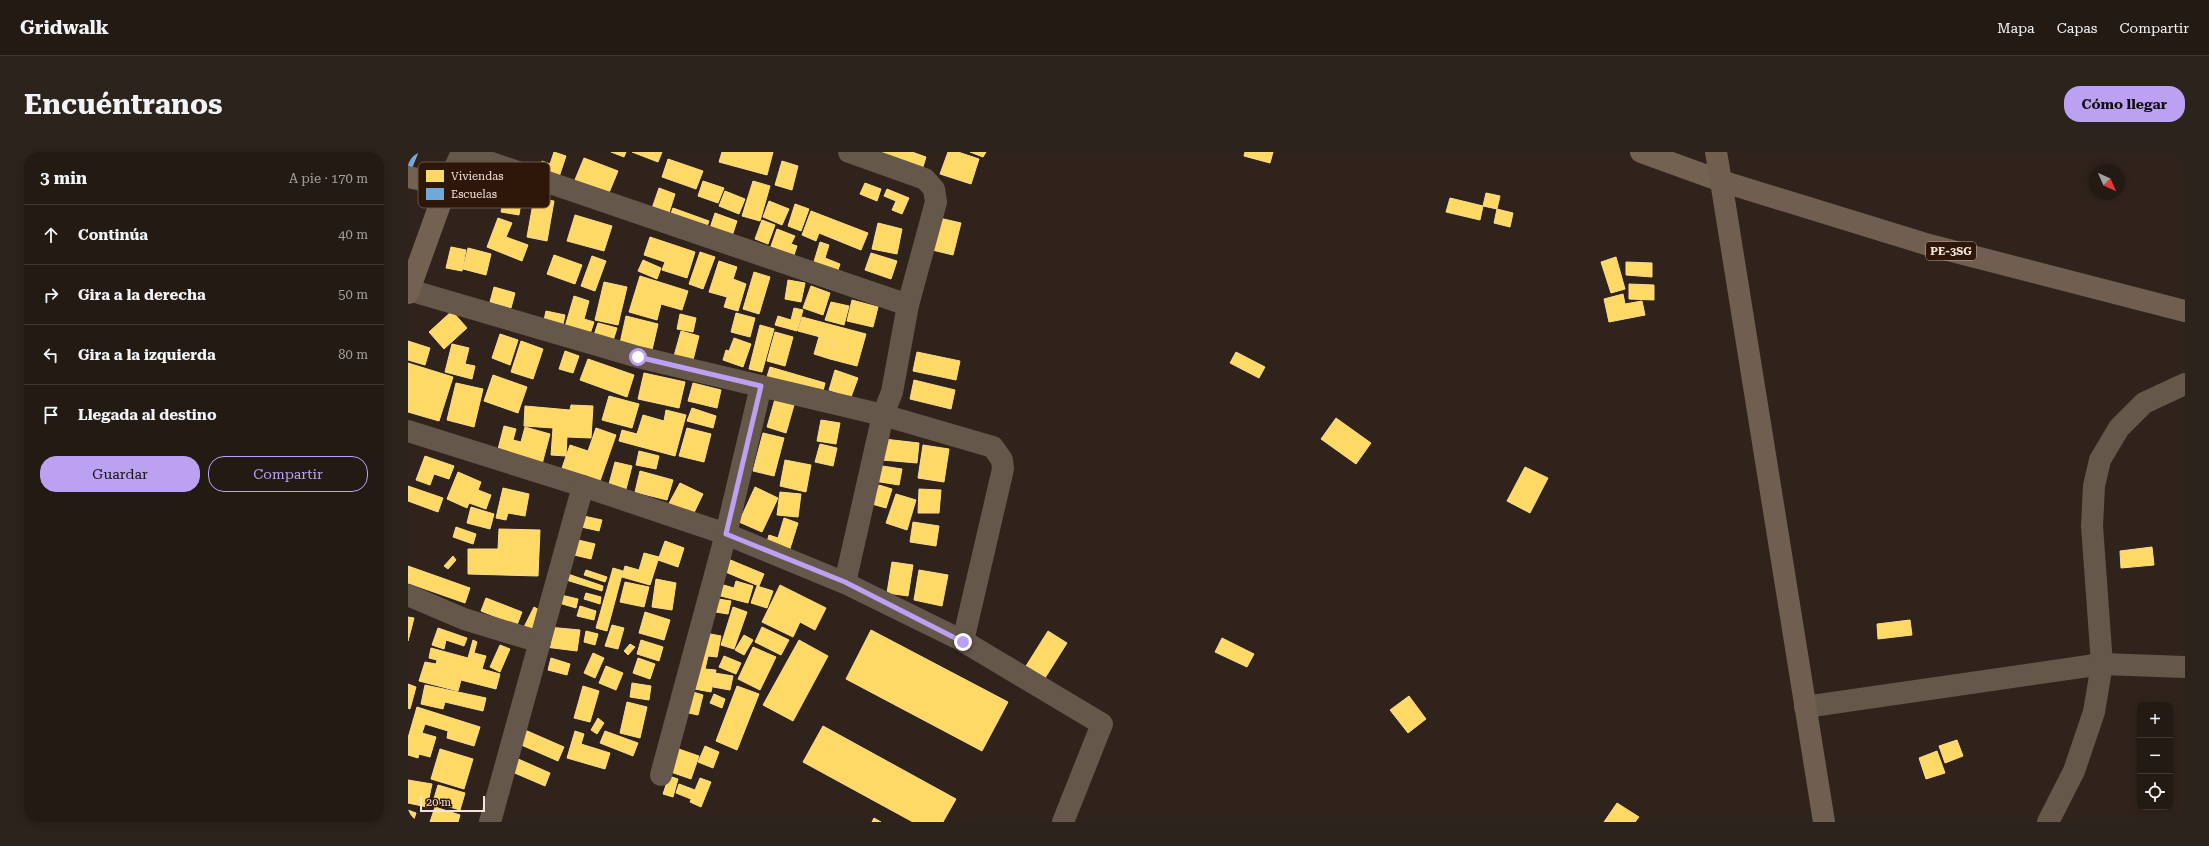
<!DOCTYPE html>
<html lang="es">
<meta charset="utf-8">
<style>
:root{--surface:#241a14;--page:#2c231d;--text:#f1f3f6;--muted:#a3a1a0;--line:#413834;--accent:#bca0f2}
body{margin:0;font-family:"Roboto Serif",serif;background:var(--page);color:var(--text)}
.controls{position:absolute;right:12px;bottom:12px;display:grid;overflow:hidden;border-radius:8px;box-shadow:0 2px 10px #0003}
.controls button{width:36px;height:36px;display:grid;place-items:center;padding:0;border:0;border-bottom:1px solid var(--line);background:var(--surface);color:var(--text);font:20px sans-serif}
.compass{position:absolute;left:1681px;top:12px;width:36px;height:36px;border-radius:50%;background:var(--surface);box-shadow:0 2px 10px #0003;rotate:135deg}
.scale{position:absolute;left:12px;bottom:10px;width:65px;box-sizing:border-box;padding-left:4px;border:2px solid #f4e3da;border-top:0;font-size:11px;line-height:14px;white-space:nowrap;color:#f4e3da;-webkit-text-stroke:3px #2e1708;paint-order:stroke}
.stop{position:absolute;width:12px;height:12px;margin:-9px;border:3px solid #bca0f2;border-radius:50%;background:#fff}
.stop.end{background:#bca0f2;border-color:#fff;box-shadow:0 1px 4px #0008}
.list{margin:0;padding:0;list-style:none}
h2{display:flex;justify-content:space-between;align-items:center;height:52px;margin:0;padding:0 16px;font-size:17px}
h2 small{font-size:13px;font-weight:400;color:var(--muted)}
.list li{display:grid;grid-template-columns:26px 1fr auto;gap:12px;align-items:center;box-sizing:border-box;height:60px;padding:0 16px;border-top:1px solid var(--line)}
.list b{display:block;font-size:15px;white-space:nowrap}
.list em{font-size:13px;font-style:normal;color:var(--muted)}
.actions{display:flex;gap:8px;padding:12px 16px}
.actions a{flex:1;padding:9px 0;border:1px solid var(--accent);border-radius:16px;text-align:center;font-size:14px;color:var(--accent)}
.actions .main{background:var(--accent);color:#111}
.icon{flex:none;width:22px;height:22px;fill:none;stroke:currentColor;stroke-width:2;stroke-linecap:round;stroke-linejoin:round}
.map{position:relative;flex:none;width:1777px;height:670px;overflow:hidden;border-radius:16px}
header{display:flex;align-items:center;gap:24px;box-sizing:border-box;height:56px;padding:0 20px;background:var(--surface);border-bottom:1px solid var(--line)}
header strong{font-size:19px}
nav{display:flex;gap:22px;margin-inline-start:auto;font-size:14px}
.intro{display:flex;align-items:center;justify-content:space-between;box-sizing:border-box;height:96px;padding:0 24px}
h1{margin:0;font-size:28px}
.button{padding:10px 18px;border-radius:16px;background:var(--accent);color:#111;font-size:14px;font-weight:700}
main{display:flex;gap:24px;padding:0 24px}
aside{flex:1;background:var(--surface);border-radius:16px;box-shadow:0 2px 10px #0003}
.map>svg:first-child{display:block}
</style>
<header>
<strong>Gridwalk</strong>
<nav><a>Mapa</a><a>Capas</a><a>Compartir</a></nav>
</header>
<div class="intro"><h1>Encuéntranos</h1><a class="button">Cómo llegar</a></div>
<main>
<aside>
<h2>3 min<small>A pie · 170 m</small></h2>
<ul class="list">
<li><svg class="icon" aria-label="ahead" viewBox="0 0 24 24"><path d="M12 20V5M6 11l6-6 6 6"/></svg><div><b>Continúa</b></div><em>40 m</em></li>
<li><svg class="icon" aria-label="right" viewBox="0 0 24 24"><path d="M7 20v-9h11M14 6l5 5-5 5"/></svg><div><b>Gira a la derecha</b></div><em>50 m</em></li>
<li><svg class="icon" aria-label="left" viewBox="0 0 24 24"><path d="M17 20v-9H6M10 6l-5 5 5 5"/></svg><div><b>Gira a la izquierda</b></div><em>80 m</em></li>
<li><svg class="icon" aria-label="arrive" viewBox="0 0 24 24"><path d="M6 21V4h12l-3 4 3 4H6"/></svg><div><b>Llegada al destino</b></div></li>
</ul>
<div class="actions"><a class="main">Guardar</a><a>Compartir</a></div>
</aside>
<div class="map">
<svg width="1777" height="670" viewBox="0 0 1777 670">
<rect width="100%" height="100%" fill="#30231b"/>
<!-- homes -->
<g fill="#ffd966" stroke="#fcdc89">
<polygon points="146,0 158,4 149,31 128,24 134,9 142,12"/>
<polygon points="203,0 218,0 216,5"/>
<polygon points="224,0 254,0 250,10"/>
<polygon points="314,0 365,0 359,23 311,10"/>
<polygon points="467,0 504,0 518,5 514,18"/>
<polygon points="540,0 550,0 571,7 563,32 532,22"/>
<polygon points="562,0 578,0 575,5"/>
<polygon points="837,0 865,0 862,11 836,4"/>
<polygon points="176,6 210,19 198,48 164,35"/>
<polygon points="260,7 295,19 288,37 254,25"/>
<polygon points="374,9 390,14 384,38 367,33"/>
<polygon points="295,29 316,36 310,51 290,44"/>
<polygon points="345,29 362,34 352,69 334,64"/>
<polygon points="457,31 473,37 469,49 452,42"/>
<polygon points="98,35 115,37 111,63 93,60"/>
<polygon points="251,36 267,42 259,67 242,62"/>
<polygon points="479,37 501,46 494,62 484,58 488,49 476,44"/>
<polygon points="317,39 337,47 331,62 311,54"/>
<polygon points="1078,41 1092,44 1089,57 1075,54"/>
<polygon points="126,46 146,49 139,89 119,85"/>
<polygon points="1042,46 1075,54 1072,68 1038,60"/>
<polygon points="361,49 381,57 374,73 355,65"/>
<polygon points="387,52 401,57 393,79 380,74"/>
<polygon points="265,56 301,69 296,82 260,69"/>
<polygon points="1089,57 1105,61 1102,75 1086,71"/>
<polygon points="403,59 460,81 453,98 411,81 408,89 394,83"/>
<polygon points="307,61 329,69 323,87 301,79"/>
<polygon points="167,63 204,74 196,99 159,89"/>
<polygon points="527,65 553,71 545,103 520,97"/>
<polygon points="90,66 104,71 98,85 120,93 114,109 79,95"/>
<polygon points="354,68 367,73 360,92 347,87"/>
<polygon points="470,71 494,77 489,102 464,97"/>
<polygon points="369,77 387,84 383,92 389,94 385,106 362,97"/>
<polygon points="242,85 287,100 279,126 254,118 257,110 236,103"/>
<polygon points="412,90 421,93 417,106 432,112 428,124 404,116"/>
<polygon points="43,95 58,98 54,119 38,116"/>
<polygon points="60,96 83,102 78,123 55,117"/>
<polygon points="292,100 307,105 295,137 281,132"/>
<polygon points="463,101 489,109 483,127 457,118"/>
<polygon points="146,103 174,113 167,132 139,122"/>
<polygon points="184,104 198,109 187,139 173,134"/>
<polygon points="1208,105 1217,137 1203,141 1193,110"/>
<polygon points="235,108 253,116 249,127 230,119"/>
<polygon points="311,109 329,115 319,145 301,140"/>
<polygon points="1218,110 1244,111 1244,125 1218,123"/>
<polygon points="346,120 362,125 351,162 335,157"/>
<polygon points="232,124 280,139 274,158 253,152 249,168 221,160"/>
<polygon points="325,127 338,132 330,159 316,155"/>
<polygon points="380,128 397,131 393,150 377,147"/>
<polygon points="196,130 219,135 210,173 187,168"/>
<polygon points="1221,132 1246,133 1246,148 1221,147"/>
<polygon points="403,134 422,141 415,163 395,156"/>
<polygon points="86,135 107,141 103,156 82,150"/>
<polygon points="1215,142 1217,152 1234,149 1237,163 1201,170 1196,147"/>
<polygon points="166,144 181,149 176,167 186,170 181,185 156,178"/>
<polygon points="444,148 470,155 465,175 439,169"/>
<polygon points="423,150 441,154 436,173 417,168"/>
<polygon points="386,156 395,158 389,179 367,173 370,164 383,168"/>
<polygon points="44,159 59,176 36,197 21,180"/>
<polygon points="138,159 157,163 154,177 135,173"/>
<polygon points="328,161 347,166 342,185 323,180"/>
<polygon points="272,162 288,166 285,180 269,177"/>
<polygon points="218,164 250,172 244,198 212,191"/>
<polygon points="394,165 458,182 449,214 422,207 427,189 390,179"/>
<polygon points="190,171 209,176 204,192 185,186"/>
<polygon points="352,173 366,177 354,220 341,217"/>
<polygon points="273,179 291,184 285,208 266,204"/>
<polygon points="367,180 385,185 377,214 359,209"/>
<polygon points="92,182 110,188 102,213 84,206"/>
<polygon points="411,185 427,189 422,207 406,202"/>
<polygon points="326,186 343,192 335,215 315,208 318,198 321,199"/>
<polygon points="0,189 22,196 17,213 0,208"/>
<polygon points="113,189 135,197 125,227 103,220"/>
<polygon points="44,192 61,196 57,212 67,214 64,227 37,220"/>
<polygon points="157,199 171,204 165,221 151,217"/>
<polygon points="509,200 552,209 548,228 505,219"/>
<polygon points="828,200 857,215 851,226 822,211"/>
<polygon points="180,207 226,223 219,245 172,228"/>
<polygon points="0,211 45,225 31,269 0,260"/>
<polygon points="362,215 417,231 413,247 357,231"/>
<polygon points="427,218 450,226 443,245 421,238"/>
<polygon points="236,221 277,230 271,256 230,247"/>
<polygon points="85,223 119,235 110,261 76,249"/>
<polygon points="506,228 547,238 543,257 502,247"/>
<polygon points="48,231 75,237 66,275 39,268"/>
<polygon points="285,231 313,238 309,256 280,249"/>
<polygon points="201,244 231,252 224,276 194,268"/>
<polygon points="367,247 386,253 378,281 359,275"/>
<polygon points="163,253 185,254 183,286 159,285 158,304 143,303 145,276 116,274 117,254 162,258"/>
<polygon points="284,256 308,264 305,276 279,269"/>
<polygon points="258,258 278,263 267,304 211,289 214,278 229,282 235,263 256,269"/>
<polygon points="928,266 963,291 948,312 913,287"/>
<polygon points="413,268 432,271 428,292 409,289"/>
<polygon points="96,274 108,277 105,288 113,290 117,275 142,282 133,316 88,305"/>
<polygon points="188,276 208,283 192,329 154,316 162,293 180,299"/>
<polygon points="279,276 303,282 296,310 271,304"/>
<polygon points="355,281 376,286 366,324 345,319"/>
<polygon points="476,287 511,291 509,311 474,308"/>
<polygon points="412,292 429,296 425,314 407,310"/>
<polygon points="515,293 541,297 536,330 510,326"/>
<polygon points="231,299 251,304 248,317 228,313"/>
<polygon points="17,304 46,314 41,327 26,322 22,333 8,328"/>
<polygon points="377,308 403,313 398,340 372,334"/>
<polygon points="207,310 224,314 218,337 201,332"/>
<polygon points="468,313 494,317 491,333 466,329"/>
<polygon points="1117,315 1140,326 1122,361 1099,349"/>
<polygon points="232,319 265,328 259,348 227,340"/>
<polygon points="50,320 73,330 70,338 83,343 78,357 61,351 59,356 39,347"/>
<polygon points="272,331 295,342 283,367 259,355"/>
<polygon points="471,333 484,337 478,356 464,352"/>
<polygon points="0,334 35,346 30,360 0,349"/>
<polygon points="347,335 370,346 354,380 331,370"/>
<polygon points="95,336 121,342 117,364 100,361 98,368 88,366"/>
<polygon points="511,337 533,338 531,361 510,361"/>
<polygon points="372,340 393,342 390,365 369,363"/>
<polygon points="488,342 508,348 499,378 478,371"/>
<polygon points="63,355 86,362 82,377 59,371"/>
<polygon points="171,363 194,368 191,379 169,374"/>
<polygon points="376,366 390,371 380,403 357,397 361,383 370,386"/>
<polygon points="505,370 531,374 528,394 502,390"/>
<polygon points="48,375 68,382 65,392 45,385"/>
<polygon points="91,377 132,378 130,424 60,422 60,397 90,397"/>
<polygon points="166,387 187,392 183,407 162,402"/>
<polygon points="257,389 276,396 270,415 250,408"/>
<polygon points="1744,395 1746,413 1713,416 1712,399"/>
<polygon points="236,401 251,405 242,433 214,425 217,414 231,418"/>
<polygon points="45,404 48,408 40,417 36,414"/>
<polygon points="320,407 356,422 351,434 315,419"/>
<polygon points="484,410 505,413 500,444 479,441"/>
<polygon points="0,414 62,436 57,451 0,431"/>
<polygon points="205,416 215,419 199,479 188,476"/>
<polygon points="178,418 199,425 197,430 176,423"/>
<polygon points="511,418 540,423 534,454 506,448"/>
<polygon points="157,421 195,434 194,439 155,427"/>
<polygon points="248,427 268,431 264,458 244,455"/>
<polygon points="328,429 345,434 340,451 309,443 312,432 326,436"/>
<polygon points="217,430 241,435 236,455 212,450"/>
<polygon points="372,433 418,456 407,478 392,470 385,485 354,470"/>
<polygon points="349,434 365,439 359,456 343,451"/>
<polygon points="178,441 193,445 192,452 176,447"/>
<polygon points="153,443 170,447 168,456 151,451"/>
<polygon points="78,446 114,460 109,473 73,459"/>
<polygon points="304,446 323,449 320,462 301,459"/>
<polygon points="172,454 188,459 186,468 169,464"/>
<polygon points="126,455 133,459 124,479 116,475"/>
<polygon points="325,455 339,460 326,497 313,493"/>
<polygon points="237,460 262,468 256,488 231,481"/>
<polygon points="0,465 6,466 0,489"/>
<polygon points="1502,468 1504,483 1470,487 1469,472"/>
<polygon points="204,473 216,476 210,497 197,494"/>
<polygon points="140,475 172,478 169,499 137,495"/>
<polygon points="354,475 381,488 373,503 347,490"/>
<polygon points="30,476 59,486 56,494 38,488 36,497 24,493"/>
<polygon points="463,478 600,550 574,599 438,527"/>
<polygon points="178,479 190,482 187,493 176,490"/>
<polygon points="640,479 659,491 637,526 618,514"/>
<polygon points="292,480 313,484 309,505 300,504 297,517 308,518 303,540 281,536"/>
<polygon points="336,483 345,488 336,503 327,498"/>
<polygon points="814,486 846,502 839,515 807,500"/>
<polygon points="65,488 69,490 66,501 78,504 74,517 92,522 88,537 53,528 50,539 11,529 17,510 28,512 29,508 21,506 23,496 60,506"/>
<polygon points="233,488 255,495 251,509 229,502"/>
<polygon points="391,488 420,504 385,569 355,553"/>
<polygon points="222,492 227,495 220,503 216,499"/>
<polygon points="92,493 102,497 92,520 82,515"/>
<polygon points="345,495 368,505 352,538 330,527"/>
<polygon points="185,501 196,506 187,526 176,521"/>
<polygon points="316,504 333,511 328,522 311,515"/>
<polygon points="143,506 162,512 159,523 140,518"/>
<polygon points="230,506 247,512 242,527 225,521"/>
<polygon points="198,514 215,521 208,538 191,531"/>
<polygon points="307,521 325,524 322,538 305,535"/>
<polygon points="224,531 243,534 241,548 222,545"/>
<polygon points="0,532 8,535 2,557 0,556"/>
<polygon points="17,533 78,546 75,559 37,550 35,557 13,552"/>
<polygon points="175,534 191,539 182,570 166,566"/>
<polygon points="329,534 351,542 329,598 308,589"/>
<polygon points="282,539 295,543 290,563 276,560"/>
<polygon points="306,542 317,547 314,556 302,551"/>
<polygon points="1001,544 1018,567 1000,581 982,558"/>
<polygon points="219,550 239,555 232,586 212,581"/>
<polygon points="9,555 72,575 66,594 39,586 40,579 17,572 14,581 28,585 22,605 11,602 10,606 0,603 0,586"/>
<polygon points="190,566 196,571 189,582 183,578"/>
<polygon points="415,574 548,647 535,670 505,670 395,610"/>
<polygon points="117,578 156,595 150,609 111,592"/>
<polygon points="167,579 176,582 173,592 202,601 197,617 159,606"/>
<polygon points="197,579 230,591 225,604 192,591"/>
<polygon points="1549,588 1555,604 1537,611 1531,594"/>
<polygon points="297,594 311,600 305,616 290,610"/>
<polygon points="265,595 291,604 283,627 257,618"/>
<polygon points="32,597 65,607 56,637 23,627"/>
<polygon points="1529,599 1537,621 1518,627 1511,606"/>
<polygon points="108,606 142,621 137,634 102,619"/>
<polygon points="261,624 270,627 265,645 255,642"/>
<polygon points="292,626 303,630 293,655 282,650"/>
<polygon points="0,628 24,632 19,655 0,651"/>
<polygon points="271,632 287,638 283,647 268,641"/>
<polygon points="30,633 57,641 52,658 25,650"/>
<polygon points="1209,651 1231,665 1227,670 1196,670"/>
<polygon points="27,655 52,663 50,670 22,670"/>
<polygon points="0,658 8,661 5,670 0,670"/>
<polygon points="466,666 473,670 464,670"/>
</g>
<!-- schools -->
<polygon fill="#6fa8dc" stroke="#97badb" points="0,0 10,0 4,15 0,13"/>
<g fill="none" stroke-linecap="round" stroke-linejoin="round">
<!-- minor -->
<g stroke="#66574b" stroke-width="22">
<polyline points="54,1 500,153"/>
<polyline points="39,33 54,0"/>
<polyline points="1,138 230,205 475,263 585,295 594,308 595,317 555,489"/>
<polyline points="0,279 175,334 318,382 437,431 555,489 694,572 655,670"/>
<polyline points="437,431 475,263 484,240 500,153 528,50 526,37 517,27 441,0"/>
<polyline points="0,443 56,467 132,490"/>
<polyline points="1397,555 1694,512 1777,515"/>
<polyline points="253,623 318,382 353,234"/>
<polyline points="82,670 175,334"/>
<polyline points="1640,670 1666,619 1686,560 1694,512 1684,374 1686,334 1692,308 1711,276 1736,251 1777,232"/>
</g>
<!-- secondary -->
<g stroke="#736151" stroke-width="22">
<polyline points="1233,0 1313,29"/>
<polyline points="0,25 39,33 0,141"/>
</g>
<!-- primary -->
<polyline stroke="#715e4d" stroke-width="22" points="1308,0 1313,29"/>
<!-- trunk -->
<polyline stroke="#705e50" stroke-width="22" points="1416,670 1313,29 1521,93 1777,159"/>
</g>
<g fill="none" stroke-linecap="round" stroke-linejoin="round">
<!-- route -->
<polyline stroke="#bca0f2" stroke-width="5" points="230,205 353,234 318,382 437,430 555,490"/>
</g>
<g text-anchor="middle" stroke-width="4" stroke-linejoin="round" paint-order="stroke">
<!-- shield labels -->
<rect fill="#2e1708" stroke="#b9a69b" stroke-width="1" x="1518" y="90" width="50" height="18" rx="3"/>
<g font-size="11" font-weight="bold" fill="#f4e3da">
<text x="1543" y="103">PE-3SG</text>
</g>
</g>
<!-- legend -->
<rect x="10" y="10" width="132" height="46" rx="6" fill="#2e1708" stroke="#695447" stroke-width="1"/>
<rect x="18" y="18" width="18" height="12" fill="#ffd966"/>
<rect x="18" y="36" width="18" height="12" fill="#6fa8dc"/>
<g font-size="11" fill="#f4e3da">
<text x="43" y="28">Viviendas</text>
<text x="43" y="46">Escuelas</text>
</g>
</svg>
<div class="controls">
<button>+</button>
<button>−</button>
<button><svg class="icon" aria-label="locate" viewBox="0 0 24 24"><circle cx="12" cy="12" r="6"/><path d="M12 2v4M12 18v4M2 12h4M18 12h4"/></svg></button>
</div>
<svg class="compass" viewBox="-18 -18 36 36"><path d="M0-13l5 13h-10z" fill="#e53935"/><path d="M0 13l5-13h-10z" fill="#a3a1a0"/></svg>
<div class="scale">20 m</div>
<div class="stop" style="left:230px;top:205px"></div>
<div class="stop end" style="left:555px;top:490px"></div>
</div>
</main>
